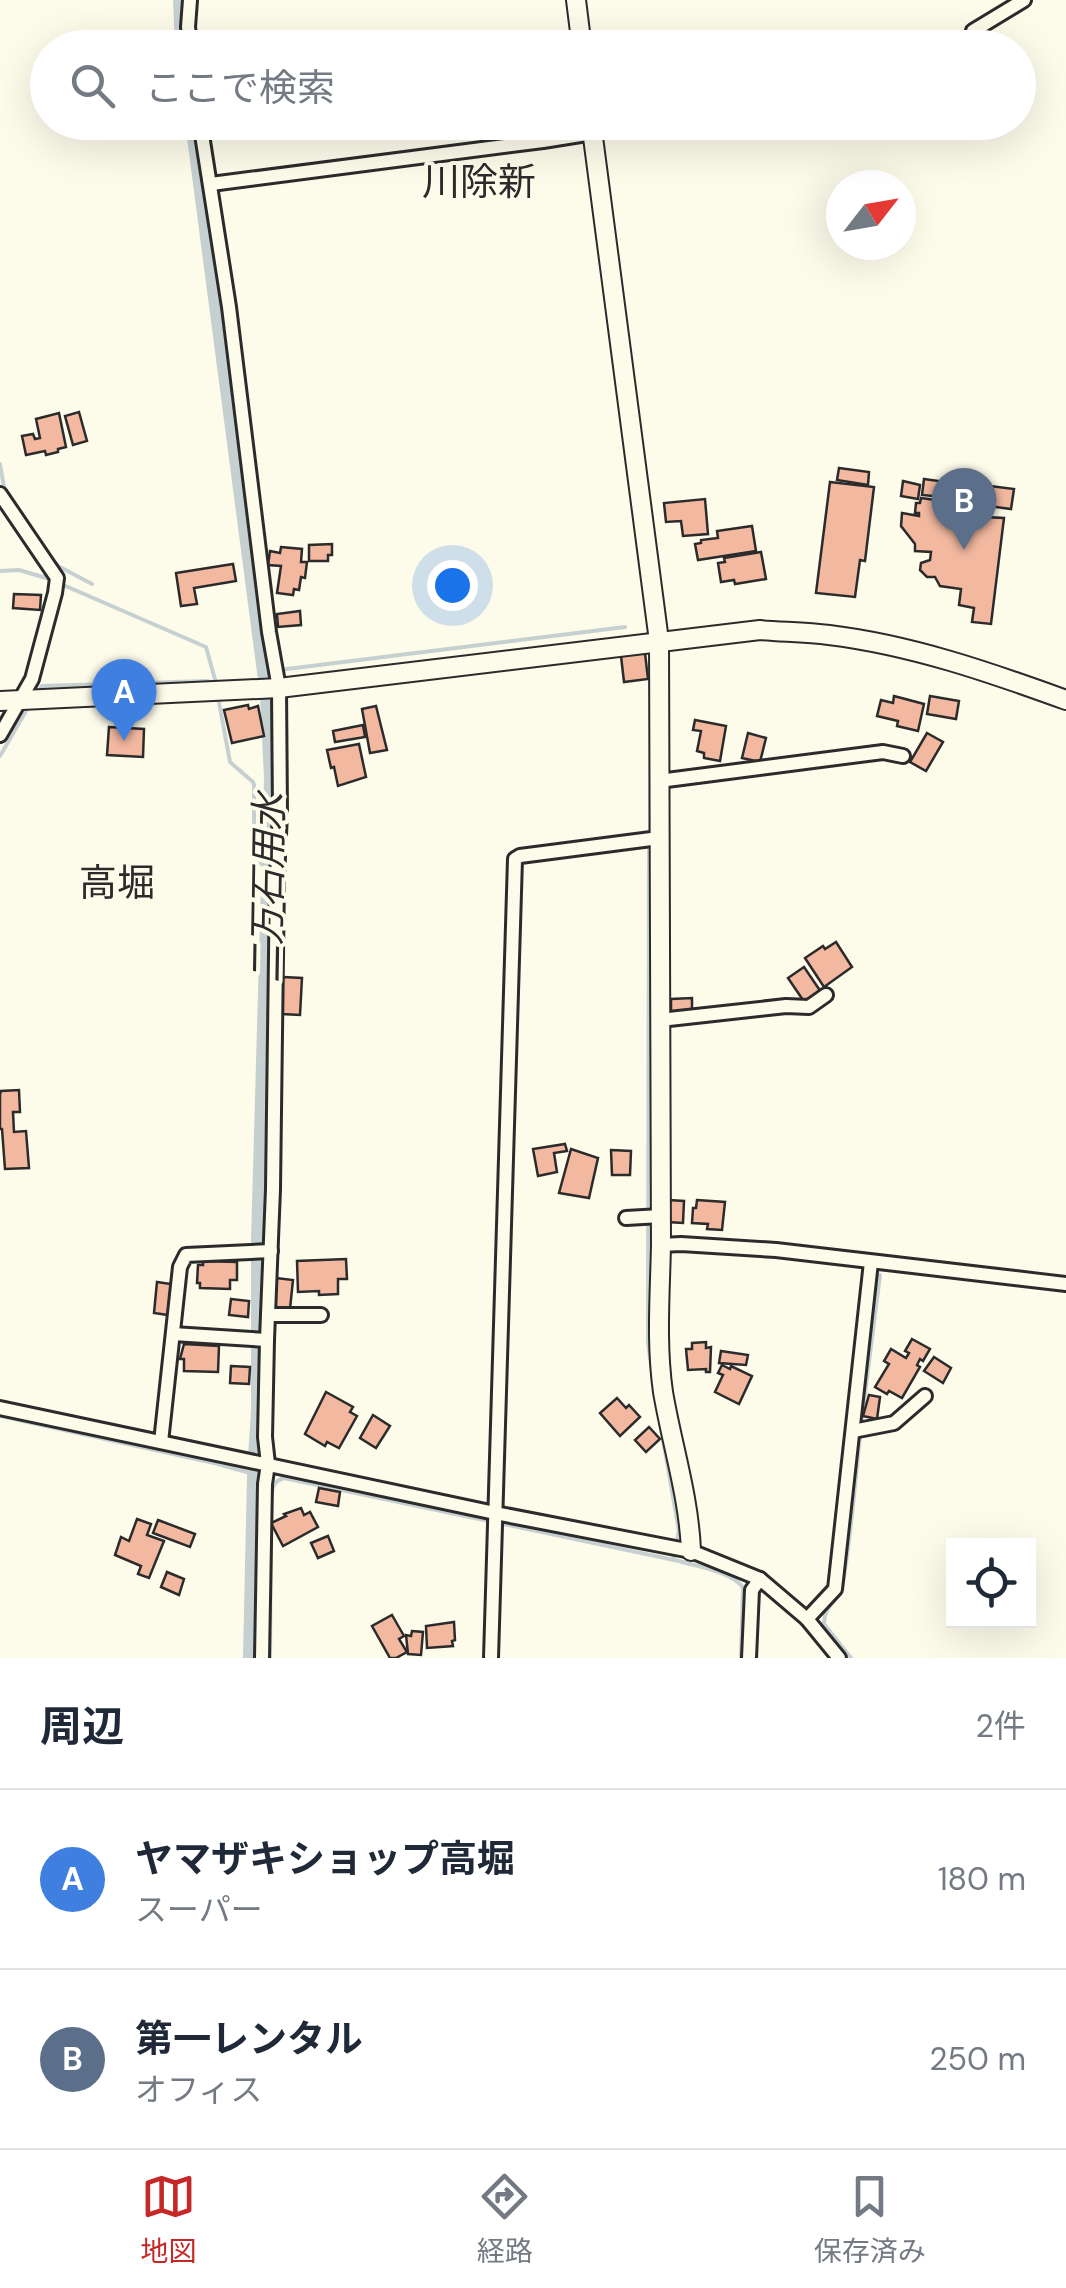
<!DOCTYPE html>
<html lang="ja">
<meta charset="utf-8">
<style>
:root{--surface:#fff;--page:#f2f2f3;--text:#1f2937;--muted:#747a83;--line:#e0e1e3;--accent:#c62828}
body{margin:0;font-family:"DM Sans","Noto Sans JP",sans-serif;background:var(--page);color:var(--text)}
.controls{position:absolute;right:30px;bottom:30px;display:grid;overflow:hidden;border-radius:0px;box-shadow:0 10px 40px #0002}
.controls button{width:90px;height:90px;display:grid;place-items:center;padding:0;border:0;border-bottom:2px solid var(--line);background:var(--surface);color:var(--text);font:50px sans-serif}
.compass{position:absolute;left:826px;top:170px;width:90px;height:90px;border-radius:50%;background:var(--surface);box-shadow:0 10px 40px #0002;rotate:59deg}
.you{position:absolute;left:452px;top:585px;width:35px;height:35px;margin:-25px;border:8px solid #fff;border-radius:50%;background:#1a73e8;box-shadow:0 0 0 15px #1a73e833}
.badge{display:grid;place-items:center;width:65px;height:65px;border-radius:50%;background:var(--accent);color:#fff;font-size:32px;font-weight:700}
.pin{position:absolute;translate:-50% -82px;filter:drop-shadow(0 2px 5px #0008)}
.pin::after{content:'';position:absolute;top:52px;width:35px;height:30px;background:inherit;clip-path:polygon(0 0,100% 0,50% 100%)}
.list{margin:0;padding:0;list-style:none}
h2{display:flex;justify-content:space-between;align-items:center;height:130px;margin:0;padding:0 40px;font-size:42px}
h2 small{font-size:32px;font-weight:400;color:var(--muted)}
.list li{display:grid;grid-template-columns:65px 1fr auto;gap:30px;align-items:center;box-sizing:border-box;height:180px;padding:0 40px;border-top:2px solid var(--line)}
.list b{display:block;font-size:38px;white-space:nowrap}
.list p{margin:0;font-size:32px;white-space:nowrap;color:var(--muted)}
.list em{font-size:32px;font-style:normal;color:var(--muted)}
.icon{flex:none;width:55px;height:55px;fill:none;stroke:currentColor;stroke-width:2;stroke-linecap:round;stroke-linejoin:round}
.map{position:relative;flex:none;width:1066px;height:1658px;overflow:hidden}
.search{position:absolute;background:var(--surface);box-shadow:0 10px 40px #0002;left:30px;right:30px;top:30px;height:110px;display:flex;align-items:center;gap:25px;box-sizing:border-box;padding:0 35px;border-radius:55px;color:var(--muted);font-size:38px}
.sheet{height:490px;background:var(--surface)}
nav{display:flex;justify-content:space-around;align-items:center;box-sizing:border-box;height:140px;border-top:2px solid var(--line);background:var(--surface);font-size:28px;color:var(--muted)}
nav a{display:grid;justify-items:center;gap:5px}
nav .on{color:var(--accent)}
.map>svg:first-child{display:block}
</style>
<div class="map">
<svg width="1066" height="1658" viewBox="0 0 1066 1658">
<rect width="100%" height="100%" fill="#fdfbea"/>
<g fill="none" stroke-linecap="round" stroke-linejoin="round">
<!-- stream -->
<g stroke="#c7d0d0" stroke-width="4">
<polyline points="0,464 4,487 48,554 58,566 92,584"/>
<polyline points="0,571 19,570 53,580"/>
<polyline points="61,584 206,647 216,683"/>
<polyline points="279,670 625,627"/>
<polyline points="38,692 42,686 208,681"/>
<polyline points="218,697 230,762 253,782 254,785 254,861 268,866"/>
<polyline points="0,756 30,704"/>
<polyline points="650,834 651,748"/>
<polyline points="649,843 648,1343 653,1378"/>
<polyline points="0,1416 214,1463 254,1474"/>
<polyline points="660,1422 679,1531 673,1560"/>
<polyline points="861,1425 880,1275"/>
<path d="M 270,1658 L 271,1502 C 272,1491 271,1482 284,1478 L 679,1561 C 699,1567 729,1571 743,1587 L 741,1658"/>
<path d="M 851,1658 L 824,1624 C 824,1604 840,1600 843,1583 C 851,1535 855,1484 860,1435"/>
</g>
<!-- canal -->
<g stroke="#c7d0d0" stroke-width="14">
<polyline points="180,0 182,48"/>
<polyline points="192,122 267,695 271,778 258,1240 258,1410 254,1474 250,1658"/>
</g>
</g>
<!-- building -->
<g fill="#f2b8a0" stroke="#2b2b2b" stroke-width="2.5">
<polygon points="79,412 87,441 73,445 65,416"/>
<polygon points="59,413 66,447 58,449 58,452 46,455 45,451 26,455 22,436 33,434 35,439 40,438 36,419"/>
<polygon points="839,468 869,472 868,485 837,480"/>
<polygon points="924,479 953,483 952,498 922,495"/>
<polygon points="903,481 920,485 918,499 901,496"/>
<polygon points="830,482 874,487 865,561 860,560 855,597 816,593"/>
<polygon points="990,486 1014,489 1011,509 988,506"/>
<polygon points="921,498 987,507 986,517 1004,518 991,624 972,622 974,608 959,605 961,589 940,586 935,577 927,577 920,570 921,563 930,560 931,552 915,551 915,544 901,526 902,513 919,516 919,513 915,513 916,503 920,503"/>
<polygon points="705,499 708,534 683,536 681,521 666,522 664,503"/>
<polygon points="752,526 756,551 698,560 695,544 701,543 701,540 718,538 717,531"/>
<polygon points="332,544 332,555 328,555 328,561 309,561 309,545"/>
<polygon points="281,547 302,549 301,562 307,562 305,578 301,577 299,590 294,589 293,595 277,593 281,566 268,565 270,551 280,553"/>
<polygon points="761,552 766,579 735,584 734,580 721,582 718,563 725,562 724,558"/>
<polygon points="233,564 236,581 194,588 197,604 181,606 176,573"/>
<polygon points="14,594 41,595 40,610 13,608"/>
<polygon points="300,611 301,625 278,627 277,614"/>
<polygon points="645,653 648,679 624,682 621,656"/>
<polygon points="894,696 924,704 918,731 897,726 898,721 877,716 881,700 893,703"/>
<polygon points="930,696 959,701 956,719 927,714"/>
<polygon points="248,705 249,709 258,706 264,736 232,743 224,710"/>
<polygon points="376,706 387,750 370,753 362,709"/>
<polygon points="695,720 726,726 720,761 704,758 704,753 697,751 701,731 693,730"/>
<polygon points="363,725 365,737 335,742 333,731"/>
<polygon points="109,727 144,729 143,757 107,755"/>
<polygon points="748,733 766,738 760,762 742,758"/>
<polygon points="927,733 943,742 926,771 910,762"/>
<polygon points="359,744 366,777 338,786 334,767 331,768 327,750"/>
<polygon points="836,942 852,967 824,987 805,958 823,946 825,949"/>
<polygon points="804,967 821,992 805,1003 788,978"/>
<polygon points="283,977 302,978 300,1015 282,1014"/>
<polygon points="692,998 692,1011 671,1012 671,999"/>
<polygon points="19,1090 20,1112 13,1112 14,1132 26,1131 29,1168 5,1169 2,1129 0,1129 0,1094 1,1091"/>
<polygon points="565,1144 567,1151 554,1153 557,1172 538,1176 533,1149"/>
<polygon points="571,1149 598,1158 589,1198 559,1193"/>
<polygon points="611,1150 631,1151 630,1175 612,1175"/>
<polygon points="668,1200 684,1201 683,1223 667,1222"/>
<polygon points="697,1200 725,1202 722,1230 707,1229 708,1224 692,1223 693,1208 696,1208"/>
<polygon points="346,1259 347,1279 338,1279 338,1294 319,1295 319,1291 298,1292 297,1261"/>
<polygon points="203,1261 237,1262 237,1280 230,1280 230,1289 200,1288 200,1283 197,1283 198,1265 203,1265"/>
<polygon points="276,1278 293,1280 290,1309 274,1308"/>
<polygon points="157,1282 171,1284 168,1315 154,1313"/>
<polygon points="231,1299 249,1301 248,1317 229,1315"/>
<polygon points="912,1339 930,1349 923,1361 920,1359 917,1365 920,1367 902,1398 889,1391 887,1394 875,1387 889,1364 884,1361 891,1349 906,1358 909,1353 905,1351"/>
<polygon points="706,1342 706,1348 711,1347 710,1372 706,1372 706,1369 688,1370 686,1349 692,1349 692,1343"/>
<polygon points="184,1344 219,1346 218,1372 184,1371 184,1359 180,1359"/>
<polygon points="721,1351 748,1355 746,1365 719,1363"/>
<polygon points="934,1357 951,1368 943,1383 924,1371"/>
<polygon points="722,1365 730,1369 731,1366 752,1376 739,1404 715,1392 723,1375 718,1373"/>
<polygon points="231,1366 250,1367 249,1384 230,1383"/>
<polygon points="326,1392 353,1407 350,1412 357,1416 339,1448 327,1442 325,1446 305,1434"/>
<polygon points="869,1395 880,1397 877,1419 863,1416"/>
<polygon points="617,1398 626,1408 629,1405 640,1417 620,1436 600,1413"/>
<polygon points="373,1415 390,1426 376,1448 360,1438"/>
<polygon points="649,1427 660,1439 646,1452 635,1440"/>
<polygon points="319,1488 340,1492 338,1506 316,1502"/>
<polygon points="301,1508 304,1515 310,1512 318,1527 283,1546 271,1523 286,1516 284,1514"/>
<polygon points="137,1519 151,1524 147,1535 164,1541 149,1578 138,1574 141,1566 115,1555 121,1537 129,1541"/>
<polygon points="158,1520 195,1534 190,1547 153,1533"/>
<polygon points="328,1536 334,1551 318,1558 311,1543"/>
<polygon points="167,1572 184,1579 179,1595 161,1587"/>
<polygon points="392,1615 404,1636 399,1639 407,1652 396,1658 390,1658 372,1626"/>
<polygon points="454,1622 455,1640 452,1641 453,1646 427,1648 426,1626"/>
<polygon points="412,1631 423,1632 421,1655 408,1654 406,1635 411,1636"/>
</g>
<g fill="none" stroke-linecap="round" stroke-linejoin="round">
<defs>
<g id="street">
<polyline points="190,0 188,27 191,48"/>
<polyline points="973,31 1024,0"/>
<polyline points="200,122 229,307 269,632 279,688 280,813 277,878 273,1189 267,1340 265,1437 268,1464 265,1484 262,1658"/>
<polyline points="211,184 543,141 593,133"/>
<polyline points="0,494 57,578 55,593 32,679 0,735"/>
<polyline points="659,781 883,752 903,756"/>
<polyline points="660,1020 786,1006 809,1007 826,995"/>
<polyline points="626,1218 661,1216"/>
<polyline points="661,1245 681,1244 776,1250 1066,1284"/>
<polyline points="268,1315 321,1315"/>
<polyline points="173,1334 267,1340"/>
<polyline points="0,1408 495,1513 691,1551 760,1579 807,1619 839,1658"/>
<polyline points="853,1431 894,1423 925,1396"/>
<polyline points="161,1442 180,1267 186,1255 271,1251"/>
<polyline points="807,1619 835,1589 871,1262"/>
<polyline points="491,1658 515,859 520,856 659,838"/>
<polyline points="749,1658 752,1590 760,1579"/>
</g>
<g id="secondary">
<polyline points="576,0 582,48"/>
<path d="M 591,122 L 659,641 L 661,1245 C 660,1294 656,1343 663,1392 C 672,1445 689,1497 691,1551"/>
<path d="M 0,701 L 279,688 L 760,630 C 783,632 806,632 829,635 C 911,645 989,672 1066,700"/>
</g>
</defs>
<!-- street casing -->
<use href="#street" stroke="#2b2b2b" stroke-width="18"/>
<!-- secondary casing -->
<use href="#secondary" stroke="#2b2b2b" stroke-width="22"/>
<!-- street -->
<use href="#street" stroke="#fdfbea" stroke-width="12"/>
<!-- secondary -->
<use href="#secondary" stroke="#fdfbea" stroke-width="18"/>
</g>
<g text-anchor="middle" stroke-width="8" stroke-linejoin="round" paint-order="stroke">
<!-- neighbourhood labels -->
<g font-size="38" fill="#2b2b2b" stroke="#fdfbea">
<text x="479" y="195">川除新</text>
<text x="117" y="896">高堀</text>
</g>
<!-- water labels -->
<g font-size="38" font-style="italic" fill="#2b2b2b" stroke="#fdfbea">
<text transform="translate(268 888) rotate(-89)" y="13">二万石用水</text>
</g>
</g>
</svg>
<div class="controls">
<button><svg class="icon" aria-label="locate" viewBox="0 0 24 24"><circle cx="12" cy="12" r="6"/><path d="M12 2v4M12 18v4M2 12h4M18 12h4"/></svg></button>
</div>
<svg class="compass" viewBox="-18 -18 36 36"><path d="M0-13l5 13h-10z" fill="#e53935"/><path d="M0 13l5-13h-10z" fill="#747a83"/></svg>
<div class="you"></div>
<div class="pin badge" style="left:124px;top:741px;background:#3f7fe0">A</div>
<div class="pin badge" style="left:964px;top:550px;background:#5c6f8a">B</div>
<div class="search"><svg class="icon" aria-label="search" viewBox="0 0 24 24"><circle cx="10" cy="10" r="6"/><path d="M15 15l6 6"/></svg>ここで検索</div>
</div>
<section class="sheet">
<h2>周辺<small>2件</small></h2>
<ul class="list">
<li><span class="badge" style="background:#3f7fe0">A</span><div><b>ヤマザキショップ高堀</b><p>スーパー</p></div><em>180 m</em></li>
<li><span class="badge" style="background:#5c6f8a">B</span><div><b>第一レンタル</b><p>オフィス</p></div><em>250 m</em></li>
</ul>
</section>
<nav>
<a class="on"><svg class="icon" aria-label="map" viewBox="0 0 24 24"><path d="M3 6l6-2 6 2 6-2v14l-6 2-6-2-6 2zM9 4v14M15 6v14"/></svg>地図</a>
<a><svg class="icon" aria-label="directions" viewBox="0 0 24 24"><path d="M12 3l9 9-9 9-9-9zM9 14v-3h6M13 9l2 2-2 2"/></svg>経路</a>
<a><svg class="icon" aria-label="saved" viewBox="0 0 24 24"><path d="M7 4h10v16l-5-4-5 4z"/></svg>保存済み</a>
</nav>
